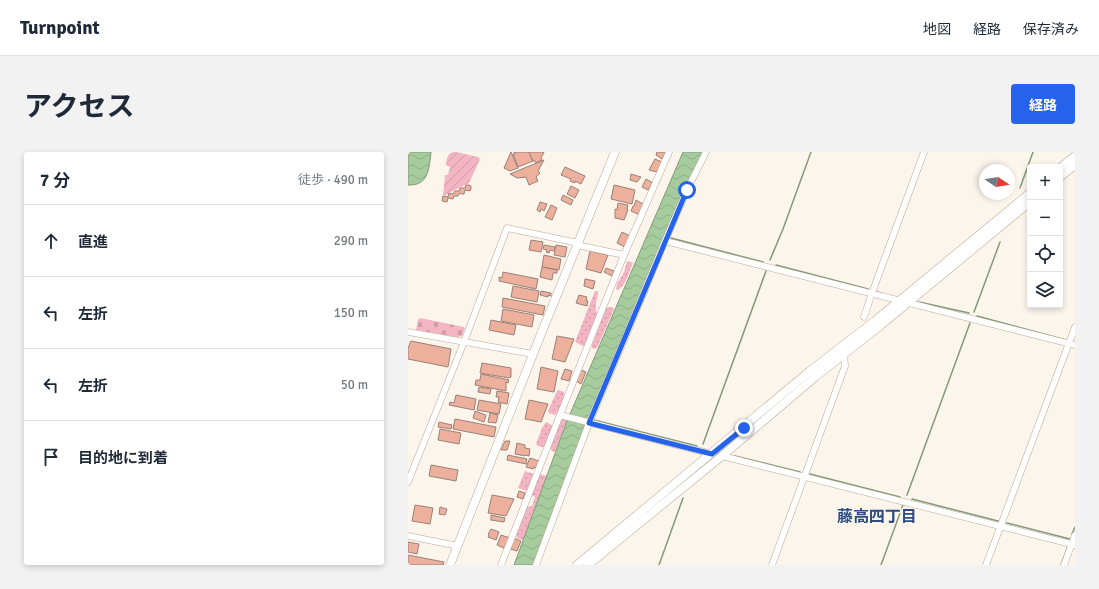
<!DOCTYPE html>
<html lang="ja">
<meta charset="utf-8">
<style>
:root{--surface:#fff;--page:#f2f2f3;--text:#1f2937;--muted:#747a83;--line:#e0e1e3;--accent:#2563eb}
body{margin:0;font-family:Signika,"Noto Sans JP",sans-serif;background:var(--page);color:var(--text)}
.controls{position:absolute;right:12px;top:12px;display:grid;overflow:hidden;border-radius:4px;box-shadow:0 2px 6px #0003}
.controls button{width:36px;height:36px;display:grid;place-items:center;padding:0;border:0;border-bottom:1px solid var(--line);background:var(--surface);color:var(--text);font:20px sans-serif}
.compass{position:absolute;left:571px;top:12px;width:36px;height:36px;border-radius:50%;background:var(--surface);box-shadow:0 2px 6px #0003;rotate:102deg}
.stop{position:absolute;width:12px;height:12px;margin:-9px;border:3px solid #2563eb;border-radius:50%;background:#fff}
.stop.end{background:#2563eb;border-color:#fff;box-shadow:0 1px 4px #0008}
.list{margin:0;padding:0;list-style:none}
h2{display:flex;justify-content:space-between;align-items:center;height:52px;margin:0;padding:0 16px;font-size:17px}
h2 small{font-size:13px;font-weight:400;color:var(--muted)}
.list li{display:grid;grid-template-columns:26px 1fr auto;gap:12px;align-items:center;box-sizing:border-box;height:72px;padding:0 16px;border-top:1px solid var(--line)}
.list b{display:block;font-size:15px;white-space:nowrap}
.list em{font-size:13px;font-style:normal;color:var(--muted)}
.icon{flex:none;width:22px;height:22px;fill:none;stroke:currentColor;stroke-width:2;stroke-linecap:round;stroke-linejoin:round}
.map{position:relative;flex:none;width:667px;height:413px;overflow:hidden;border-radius:4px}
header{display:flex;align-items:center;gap:24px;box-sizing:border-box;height:56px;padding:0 20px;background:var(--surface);border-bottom:1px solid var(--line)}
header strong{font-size:19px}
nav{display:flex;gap:22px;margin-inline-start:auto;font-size:14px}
.intro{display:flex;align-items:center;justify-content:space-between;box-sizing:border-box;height:96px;padding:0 24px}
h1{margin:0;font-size:28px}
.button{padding:10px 18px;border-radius:4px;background:var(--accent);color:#fff;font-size:14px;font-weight:700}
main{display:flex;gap:24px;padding:0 24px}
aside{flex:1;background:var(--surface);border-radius:4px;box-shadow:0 2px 6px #0003}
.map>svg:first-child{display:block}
</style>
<header>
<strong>Turnpoint</strong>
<nav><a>地図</a><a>経路</a><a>保存済み</a></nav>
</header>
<div class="intro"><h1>アクセス</h1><a class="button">経路</a></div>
<main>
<aside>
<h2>7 分<small>徒歩 · 490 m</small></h2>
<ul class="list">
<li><svg class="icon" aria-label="ahead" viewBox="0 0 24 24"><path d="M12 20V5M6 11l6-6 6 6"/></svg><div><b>直進</b></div><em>290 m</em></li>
<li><svg class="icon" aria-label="left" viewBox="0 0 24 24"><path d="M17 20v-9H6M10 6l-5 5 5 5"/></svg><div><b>左折</b></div><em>150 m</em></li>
<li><svg class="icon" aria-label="left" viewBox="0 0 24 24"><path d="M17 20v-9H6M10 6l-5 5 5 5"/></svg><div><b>左折</b></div><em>50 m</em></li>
<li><svg class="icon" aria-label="arrive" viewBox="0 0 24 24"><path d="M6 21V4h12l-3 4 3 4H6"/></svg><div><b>目的地に到着</b></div></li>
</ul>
</aside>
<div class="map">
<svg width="667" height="413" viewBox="0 0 667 413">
<defs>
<pattern id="grass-dots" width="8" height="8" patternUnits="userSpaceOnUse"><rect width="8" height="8" fill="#f3b4c3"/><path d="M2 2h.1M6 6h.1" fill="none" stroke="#d19ba7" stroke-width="1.8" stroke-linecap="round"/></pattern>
<pattern id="cemetery-stones" width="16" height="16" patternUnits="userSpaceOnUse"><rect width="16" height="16" fill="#f3b4c3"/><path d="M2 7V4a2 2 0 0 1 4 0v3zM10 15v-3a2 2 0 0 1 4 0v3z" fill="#d19ba7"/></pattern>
<pattern id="garden-furrows" width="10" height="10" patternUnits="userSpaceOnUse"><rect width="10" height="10" fill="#f3b4c3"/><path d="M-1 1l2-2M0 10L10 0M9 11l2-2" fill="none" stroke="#d19ba7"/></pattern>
<pattern id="water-waves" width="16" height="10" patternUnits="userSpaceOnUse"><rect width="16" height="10" fill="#a6cc9e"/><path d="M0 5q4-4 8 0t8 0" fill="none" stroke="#8faf88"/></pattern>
</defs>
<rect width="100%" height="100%" fill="#fcf5ec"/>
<!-- grass -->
<g fill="url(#grass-dots)">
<path d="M 219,109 L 225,111 C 221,120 218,133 210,138 L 208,137 L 209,132 L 216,120 Z"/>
<path d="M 187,139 L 190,139 C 190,147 185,155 190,163 L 177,195 L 167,190 Z"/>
<polygon points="201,155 204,155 206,157 189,196 186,197 184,196 184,193 198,156"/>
<path d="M 150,238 L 156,240 C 157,246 151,260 147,263 L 141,261 L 140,259 L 148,241 Z"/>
<polygon points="155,267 159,268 148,298 146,300 144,299 142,296 151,268"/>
<polygon points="138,270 145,274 139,293 136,295 130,294 128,292 134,276"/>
<polygon points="117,319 126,322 119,339 110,336"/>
<polygon points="131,322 139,324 115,388 109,386 108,383 119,355 124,354 127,345 124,343"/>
</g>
<!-- cemetery -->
<polygon fill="url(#cemetery-stones)" points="12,166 56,175 57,176 54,184 49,185 8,178 10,168"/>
<!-- garden -->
<path fill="url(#garden-furrows)" d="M 48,0 L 70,5 L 72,7 L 61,31 L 35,44 L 37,23 L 40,23 L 42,15 L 38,13 C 39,6 39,0 48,0 Z"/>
<!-- water -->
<g fill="url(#water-waves)" stroke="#829a78">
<path d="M 0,0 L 23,0 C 21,16 21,34 0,33 Z"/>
<polygon points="275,0 295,0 256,85 178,272 125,413 106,413 159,269"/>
</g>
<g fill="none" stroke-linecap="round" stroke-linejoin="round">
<!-- stream -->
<g stroke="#829a78" stroke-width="1.5">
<polyline points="612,36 625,0"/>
<polyline points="263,86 355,110"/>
<polyline points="362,108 375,77 403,0"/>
<polyline points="368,113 460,137"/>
<polyline points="469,140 473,141"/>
<polyline points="511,150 561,161"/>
<polyline points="566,160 592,90"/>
<polyline points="569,164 658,188"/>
<polyline points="186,268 289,294"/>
<polyline points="295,292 358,119"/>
<polyline points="327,304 392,320"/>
<polyline points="402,322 492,345"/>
<polyline points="499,343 562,171"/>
<polyline points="504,347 590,369"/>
<polyline points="599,371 662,387"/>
<polyline points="664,382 667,375"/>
<polyline points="251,413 275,346"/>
<polyline points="473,413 495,353"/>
<polyline points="653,413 660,394"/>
</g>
</g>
<!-- building -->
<g fill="#ecb09d" stroke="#9b8078">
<polygon points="103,0 110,16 102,19 96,16"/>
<polygon points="106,0 121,0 125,9 110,15 105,2 107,2"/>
<polygon points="121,0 136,0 133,6 134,8 128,11 127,9 125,9"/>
<polygon points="249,0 258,0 254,7 248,3"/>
<polygon points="247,7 254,10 249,20 241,18"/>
<polygon points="136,8 130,19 132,21 128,25 130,29 121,33 118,25 109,26 102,22"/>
<polygon points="157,15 177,24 173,32 167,29 167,31 162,29 163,27 153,23"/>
<polygon points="223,22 233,25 229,30 222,28"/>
<polygon points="238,27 245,31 240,38 234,35"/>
<polygon points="58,33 61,33 63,34 63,37 62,39 57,38 56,42 54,42 52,41 50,44 46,44 45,47 40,46 39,50 34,49 35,44 40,45 41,41 45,42 47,39 51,39 52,36 57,36"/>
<polygon points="206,33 227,38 224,52 203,47"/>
<polygon points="163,34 171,38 167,46 159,42"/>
<polygon points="155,43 165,48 163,53 153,48"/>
<polygon points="228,48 235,52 232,63 223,59 225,54 226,54"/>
<polygon points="132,50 139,52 136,59 133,57 132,60 129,58"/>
<polygon points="210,51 220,53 219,58 220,58 216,68 207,66 207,57 209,58"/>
<polygon points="143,53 149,56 144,68 137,65"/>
<polygon points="214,80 222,84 217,95 209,91"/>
<polygon points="123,88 135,90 133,100 121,98"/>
<polygon points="136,93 147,95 146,99 142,98 141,101 138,100 139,98 135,97"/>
<polygon points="148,93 159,95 157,105 146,103"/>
<polygon points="182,99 200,103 193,121 178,117"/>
<polygon points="136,103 153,107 151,118 134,115"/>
<polygon points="134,115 149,118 149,121 145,121 144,128 132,125"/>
<polygon points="198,116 206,119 204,124 196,120"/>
<polygon points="95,120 130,127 128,137 91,129 91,125 94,126"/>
<polygon points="177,127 187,129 185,137 176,134"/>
<polygon points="105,134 131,139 129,150 103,145"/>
<polygon points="133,139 143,141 143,144 140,143 140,145 132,143"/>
<polygon points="171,143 179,145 178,149 180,149 179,154 168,151"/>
<polygon points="95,146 137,154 135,163 94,155"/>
<polygon points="95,157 126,163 124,175 93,169"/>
<polygon points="83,168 108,173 106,183 81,178"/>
<polygon points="149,184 166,187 157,210 144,207"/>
<polygon points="3,189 43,197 40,215 0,207 0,196"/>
<polygon points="74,211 103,216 103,225 101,226 72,221"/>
<polygon points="133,215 150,219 146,240 129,237"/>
<polygon points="157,217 164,219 161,229 153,227"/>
<polygon points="173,218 178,220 173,232 168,229"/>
<polygon points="73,222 101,228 100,231 98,230 98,239 67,233 68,228 72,228"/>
<polygon points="71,235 83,237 82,242 70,240"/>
<polygon points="89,239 101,241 99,252 90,250 91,245 88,245"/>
<polygon points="48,243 68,247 66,258 41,253 42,250 46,251"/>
<polygon points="71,248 93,252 91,262 69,258"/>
<polygon points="121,248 140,252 133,270 117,267"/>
<polygon points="67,259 78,263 76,270 65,266"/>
<polygon points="82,261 90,263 88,271 80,270"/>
<polygon points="47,267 88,275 86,285 45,277"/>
<polygon points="31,270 44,273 43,277 30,275"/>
<polygon points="32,277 53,281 51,292 30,288"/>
<polygon points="97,289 102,289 99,298 93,298"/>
<polygon points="109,291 117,293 117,296 122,297 121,304 117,303 117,304 107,302"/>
<polygon points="100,303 119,307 118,312 99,308"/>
<polygon points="122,306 131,309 128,316 126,315 125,317 118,315"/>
<polygon points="23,313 50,318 48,329 21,324"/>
<polygon points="111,339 117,341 115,347 109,345"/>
<polygon points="84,343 106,347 98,364 80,361"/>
<polygon points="7,353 25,356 22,372 4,369"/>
<polygon points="32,355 39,357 37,363 31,362"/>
<polygon points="83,363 97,366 96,370 83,368"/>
<polygon points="83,377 91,380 88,388 80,385 81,383 80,382"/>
<polygon points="93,383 102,386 98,397 89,393"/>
<polygon points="106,386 113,389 109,399 102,397"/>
<polygon points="0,390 11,392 9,402 0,400"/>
<polygon points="0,403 36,410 35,413 0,413"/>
</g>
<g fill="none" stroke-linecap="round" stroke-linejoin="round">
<defs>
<g id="minor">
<polyline points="257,89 667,193"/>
<polyline points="169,93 216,103"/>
<polyline points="456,165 464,141 516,0"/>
<polyline points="0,180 125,202"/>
<polyline points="152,263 304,302"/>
<polyline points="314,304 667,393"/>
<polyline points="0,330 56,190 99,76 170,91"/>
<polyline points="0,384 50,394"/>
<polyline points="93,413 152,263 216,103 261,0"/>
<polyline points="128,413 181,271 217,186 257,89 279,38 298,0"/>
<polyline points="364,413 437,214 436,202"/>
<polyline points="578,413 667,175"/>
<polyline points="656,413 667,383"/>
</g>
<g id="tertiary">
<polyline points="652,16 667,4"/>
<polyline points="652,25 667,13"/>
<polyline points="42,413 131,187 207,0"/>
<polyline points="169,413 402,219 468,168 622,41"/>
<polyline points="180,413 314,304 407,225 473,173 622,50"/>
</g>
</defs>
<!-- minor casing -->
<use href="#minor" stroke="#b9a893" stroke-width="7"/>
<!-- tertiary casing -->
<use href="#tertiary" stroke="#b9a893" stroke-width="9"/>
<!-- minor -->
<use href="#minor" stroke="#fff" stroke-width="6"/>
<!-- tertiary -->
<use href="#tertiary" stroke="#fff" stroke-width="8"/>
</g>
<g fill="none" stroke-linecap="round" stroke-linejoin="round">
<!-- route -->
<polyline stroke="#2563eb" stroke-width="5" points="279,38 181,271 304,302 336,276"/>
</g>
<g text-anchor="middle" stroke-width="3" stroke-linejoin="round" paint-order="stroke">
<!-- neighbourhood labels -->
<g font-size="16" font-weight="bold" fill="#2d4c83" stroke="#fcf5ec">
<text x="469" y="370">藤高四丁目</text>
</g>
</g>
</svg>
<div class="controls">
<button>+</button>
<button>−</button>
<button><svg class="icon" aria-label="locate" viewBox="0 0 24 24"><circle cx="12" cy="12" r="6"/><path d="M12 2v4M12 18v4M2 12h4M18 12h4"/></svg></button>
<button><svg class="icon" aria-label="layers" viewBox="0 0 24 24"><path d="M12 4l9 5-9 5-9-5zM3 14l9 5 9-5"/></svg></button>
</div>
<svg class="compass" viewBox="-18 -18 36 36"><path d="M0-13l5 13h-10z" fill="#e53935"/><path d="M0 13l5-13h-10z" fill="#747a83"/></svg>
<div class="stop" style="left:279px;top:38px"></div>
<div class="stop end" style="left:336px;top:276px"></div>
</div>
</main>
